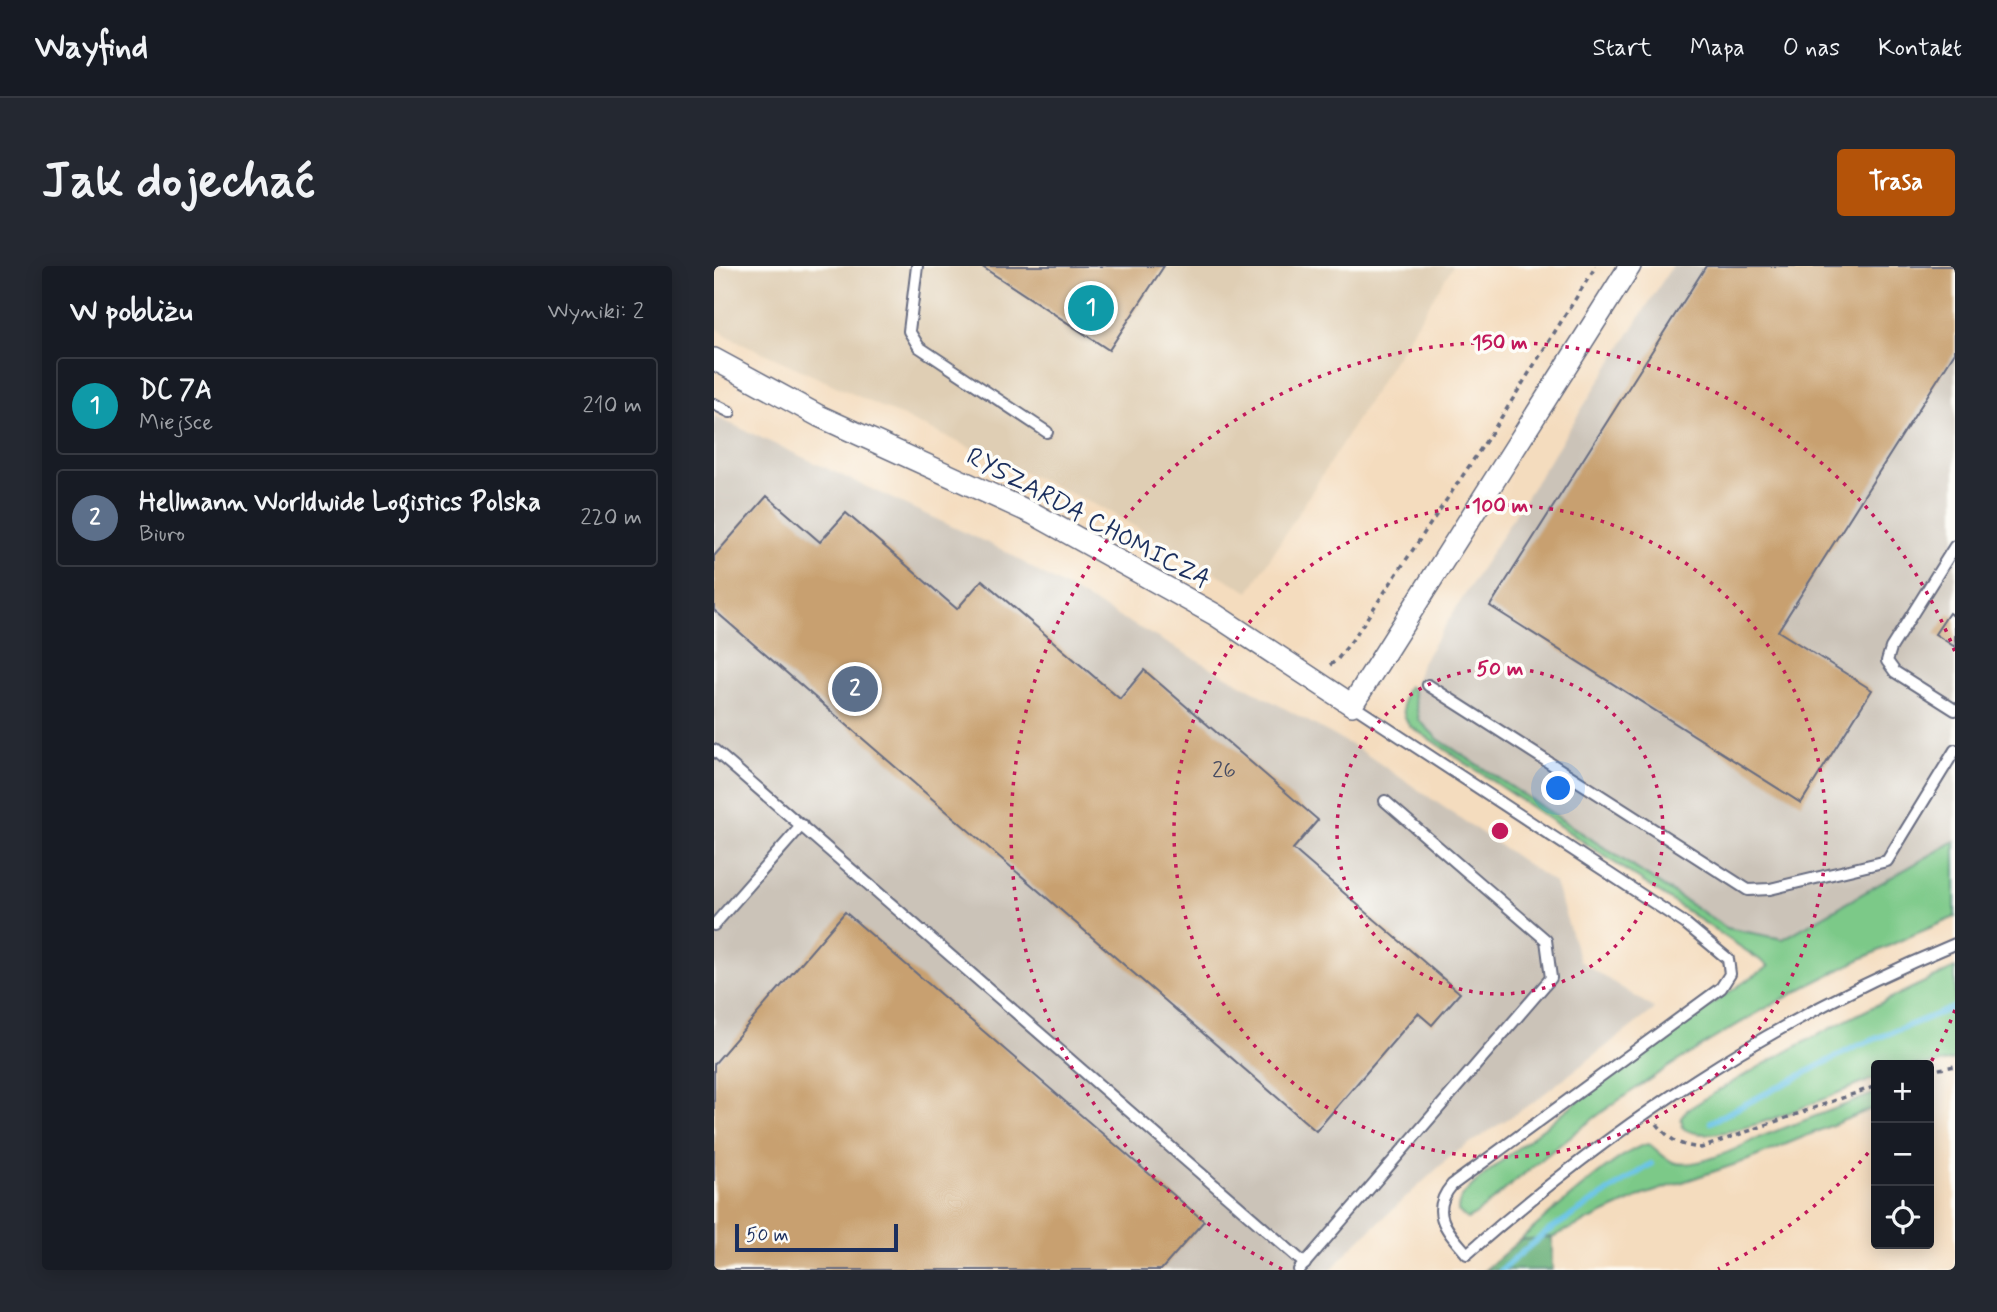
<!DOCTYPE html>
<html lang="pl">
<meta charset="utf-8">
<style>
:root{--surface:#171b24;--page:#242831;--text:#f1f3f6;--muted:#9ea1a6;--line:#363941;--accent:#b45309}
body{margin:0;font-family:Mynerve,sans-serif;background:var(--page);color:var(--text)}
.controls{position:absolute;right:21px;bottom:21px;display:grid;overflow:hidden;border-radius:7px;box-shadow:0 4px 18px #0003}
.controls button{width:63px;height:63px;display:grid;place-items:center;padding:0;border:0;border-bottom:2px solid var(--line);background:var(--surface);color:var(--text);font:35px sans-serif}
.scale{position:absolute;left:21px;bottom:18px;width:163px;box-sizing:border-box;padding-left:7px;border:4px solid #1b2f5e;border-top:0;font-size:19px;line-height:24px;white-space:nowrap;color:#1b2f5e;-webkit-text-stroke:5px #fdfcf7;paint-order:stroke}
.you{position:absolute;left:845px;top:523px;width:24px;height:24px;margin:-18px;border:5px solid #fff;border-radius:50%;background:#1a73e8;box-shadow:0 0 0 10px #1a73e833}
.badge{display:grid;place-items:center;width:46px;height:46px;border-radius:50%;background:var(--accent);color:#fff;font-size:23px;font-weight:700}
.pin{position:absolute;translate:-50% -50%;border:4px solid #fff;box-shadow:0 2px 7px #0006}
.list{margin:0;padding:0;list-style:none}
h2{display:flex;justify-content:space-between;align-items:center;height:91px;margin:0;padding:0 28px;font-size:30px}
h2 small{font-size:23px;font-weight:400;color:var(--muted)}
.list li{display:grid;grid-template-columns:46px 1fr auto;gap:21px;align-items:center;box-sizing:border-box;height:98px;margin:0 14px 14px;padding:0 14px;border:2px solid var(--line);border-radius:7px}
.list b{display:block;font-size:26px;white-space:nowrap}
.list p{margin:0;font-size:23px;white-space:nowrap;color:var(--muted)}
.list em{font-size:23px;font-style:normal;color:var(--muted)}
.icon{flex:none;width:38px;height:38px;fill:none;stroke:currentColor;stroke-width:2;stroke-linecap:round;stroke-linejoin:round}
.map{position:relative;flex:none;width:1241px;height:1004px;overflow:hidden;border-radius:7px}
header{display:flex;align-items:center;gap:42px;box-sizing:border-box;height:98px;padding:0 35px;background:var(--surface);border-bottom:2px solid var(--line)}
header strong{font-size:33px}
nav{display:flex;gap:38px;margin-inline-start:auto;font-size:24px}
.intro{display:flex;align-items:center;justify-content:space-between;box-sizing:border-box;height:168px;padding:0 42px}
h1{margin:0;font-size:49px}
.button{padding:18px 32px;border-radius:7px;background:var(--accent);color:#fff;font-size:24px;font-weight:700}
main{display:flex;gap:42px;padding:0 42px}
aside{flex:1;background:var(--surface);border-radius:7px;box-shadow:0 4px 18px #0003}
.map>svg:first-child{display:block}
</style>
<header>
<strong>Wayfind</strong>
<nav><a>Start</a><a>Mapa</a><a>O nas</a><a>Kontakt</a></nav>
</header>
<div class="intro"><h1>Jak dojechać</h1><a class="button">Trasa</a></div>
<main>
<aside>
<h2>W pobliżu<small>Wyniki: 2</small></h2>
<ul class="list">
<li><span class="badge" style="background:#0f9aa8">1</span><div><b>DC 7A</b><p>Miejsce</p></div><em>210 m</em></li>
<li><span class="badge" style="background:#5c6f8a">2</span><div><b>Hellmann Worldwide Logistics Polska</b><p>Biuro</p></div><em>220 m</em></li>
</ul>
</aside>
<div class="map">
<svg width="1241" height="1004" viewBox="0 0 1241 1004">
<rect width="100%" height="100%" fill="#fdfcf7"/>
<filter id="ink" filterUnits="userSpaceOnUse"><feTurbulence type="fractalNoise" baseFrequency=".0143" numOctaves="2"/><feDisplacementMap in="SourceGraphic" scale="14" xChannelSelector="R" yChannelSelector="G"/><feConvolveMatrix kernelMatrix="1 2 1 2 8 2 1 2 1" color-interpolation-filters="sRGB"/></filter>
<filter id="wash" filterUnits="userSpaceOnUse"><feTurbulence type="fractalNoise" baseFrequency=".00686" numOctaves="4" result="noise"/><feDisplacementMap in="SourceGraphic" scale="28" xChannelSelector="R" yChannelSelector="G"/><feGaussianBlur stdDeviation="1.57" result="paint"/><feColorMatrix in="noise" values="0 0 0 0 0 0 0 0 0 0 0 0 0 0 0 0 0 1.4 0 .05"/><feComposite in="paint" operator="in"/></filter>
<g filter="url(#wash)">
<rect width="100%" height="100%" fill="#f4dcbe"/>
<!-- built -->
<polygon fill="#dfceb4" points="0,0 739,0 535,326 390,243 17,72 0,61"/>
<!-- industrial -->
<g fill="#cbc3b8">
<polygon points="958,0 1241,0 1241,575 1069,673 1013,663 724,473 704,454 699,424 707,398"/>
<polygon points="0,150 293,286 326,307 646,484 841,617 866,695 941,743 818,837 738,889 637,982 617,1004 0,1004"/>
</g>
<!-- green -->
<g fill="#7cc988" stroke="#4c7c73" stroke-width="2">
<path d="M 694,420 L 699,424 L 705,454 L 724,473 L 1013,662 L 1069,673 L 1241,575 L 1241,651 C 1126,698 1018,757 915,827 C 861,864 811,907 761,949 L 753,953 L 744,945 C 744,931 753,925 763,915 C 857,838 952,766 1055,700 L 696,460 C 687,448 687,434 694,420 Z"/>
<path d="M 1241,702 L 1241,794 L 1215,799 L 1162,799 L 1162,812 C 1122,825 1003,887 969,862 L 967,852 L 973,844 C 1058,790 1149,744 1241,702 Z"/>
<path d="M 1162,827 L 1162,841 L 1034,894 L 930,929 L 838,971 L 806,974 C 828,955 911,879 935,878 C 944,884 951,894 962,897 C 981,902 1024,883 1041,873 Z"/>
</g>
<!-- forest -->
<polygon fill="#65ad74" stroke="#406e69" stroke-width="2" points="838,971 838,1004 771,1004 806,974"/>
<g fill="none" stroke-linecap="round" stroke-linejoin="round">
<!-- stream -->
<g stroke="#68c3e6" stroke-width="6">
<polyline points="997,856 1141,781 1241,741"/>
<polyline points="787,1004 831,967 937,898"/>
</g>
</g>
<g id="blocks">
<!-- building -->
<g fill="#c8a06f">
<polygon points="267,0 450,0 395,84"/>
<polygon points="992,0 1241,0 1241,86 1064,365 1158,424 1087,537 776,340"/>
<polygon points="53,230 106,276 132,247 243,343 268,314 406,433 430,404 604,554 579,583 746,727 718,759 704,747 602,865 0,344 0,290"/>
<polygon points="1235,347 1241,351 1241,381 1221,368"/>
<polygon points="131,646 490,955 447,1004 0,1004 0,798"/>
</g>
</g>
</g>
<g filter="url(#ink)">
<use href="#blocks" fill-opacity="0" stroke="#676c80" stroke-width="2"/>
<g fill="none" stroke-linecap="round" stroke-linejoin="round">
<defs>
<g id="lane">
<polyline points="203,0 195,65 205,81 333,166"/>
<polyline points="0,138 16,146"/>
<polyline points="1241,280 1177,382 1173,395 1181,406 1241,444"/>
<polyline points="714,419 1034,624 1056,623 1173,595 1241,484"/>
<path d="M 638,439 L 972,658 L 1014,693 L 1016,708 L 1007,722 L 738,919 C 714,947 734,965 753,988 C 902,857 1057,754 1241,678"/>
<polyline points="0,484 591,998"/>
<polyline points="0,659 88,559"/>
<polyline points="585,1004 837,712 832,674 671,535"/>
</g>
<polyline id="street" points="0,93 105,150 320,248 500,348 638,439 916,0"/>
</defs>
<!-- lane casing -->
<use href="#lane" stroke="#676c80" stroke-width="14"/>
<!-- street casing -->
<use href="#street" stroke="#676c80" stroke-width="24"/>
<!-- path -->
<g stroke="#676c80" stroke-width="3.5" stroke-dasharray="5 5" stroke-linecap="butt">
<polyline points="616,399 623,394 639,373 780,163 882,0"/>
<polyline points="1215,805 1241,800"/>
<path d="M 943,858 C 957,875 964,879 987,882 L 1162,820"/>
</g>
<!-- lane -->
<use href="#lane" stroke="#fff" stroke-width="10"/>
<!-- street -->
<use href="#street" stroke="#fff" stroke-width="21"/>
</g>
</g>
<!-- distance rings -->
<g fill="none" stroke="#c2185b" stroke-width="3.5" stroke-dasharray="3.5 7">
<circle cx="786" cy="565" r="163"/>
<circle cx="786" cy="565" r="326"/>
<path d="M1241 744A489 489 0 0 1 1216 798M1161 879A489 489 0 0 1 1004 1003M568 1003A489 489 0 1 1 1241 386"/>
</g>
<g text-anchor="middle" stroke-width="7" stroke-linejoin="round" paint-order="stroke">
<!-- number labels -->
<g font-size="23" fill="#464b62">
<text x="510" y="511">26</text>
</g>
<!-- street labels -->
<g font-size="26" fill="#1b2f5e" stroke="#fdfcf7">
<text transform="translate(375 251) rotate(28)" y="9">RYSZARDA CHOMICZA</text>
</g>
</g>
<circle cx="786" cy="565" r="10" fill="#c2185b" stroke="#fdfcf7" stroke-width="3.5"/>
<g font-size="21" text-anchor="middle" font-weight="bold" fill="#c2185b" stroke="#fdfcf7" stroke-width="7" stroke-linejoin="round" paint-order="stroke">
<text x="786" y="83">150 m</text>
<text x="786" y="246">100 m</text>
<text x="786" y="409">50 m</text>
</g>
</svg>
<div class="controls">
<button>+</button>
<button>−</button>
<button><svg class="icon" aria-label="locate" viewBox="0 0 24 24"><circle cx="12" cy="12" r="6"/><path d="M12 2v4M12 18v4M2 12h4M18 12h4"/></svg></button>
</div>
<div class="scale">50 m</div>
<div class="you"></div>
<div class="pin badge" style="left:377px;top:42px;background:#0f9aa8">1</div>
<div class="pin badge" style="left:141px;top:423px;background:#5c6f8a">2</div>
</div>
</main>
